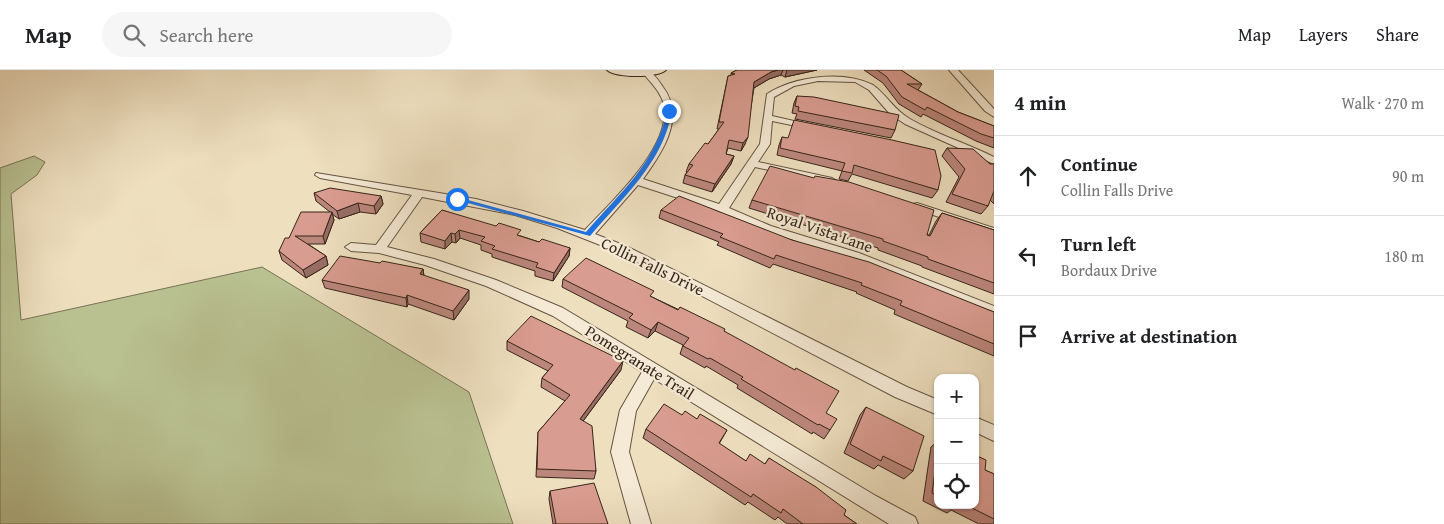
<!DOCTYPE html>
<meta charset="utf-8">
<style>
:root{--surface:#fff;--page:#f6f6f6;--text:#202124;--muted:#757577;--line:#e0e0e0}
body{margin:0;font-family:"Gentium Book Plus",serif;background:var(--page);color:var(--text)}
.controls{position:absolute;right:15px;bottom:15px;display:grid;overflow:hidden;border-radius:10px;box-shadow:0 1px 4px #0004}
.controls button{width:45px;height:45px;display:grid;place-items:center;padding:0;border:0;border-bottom:1px solid var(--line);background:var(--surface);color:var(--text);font:25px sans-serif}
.stop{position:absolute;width:15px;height:15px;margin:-11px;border:4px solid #1a73e8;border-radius:50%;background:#fff}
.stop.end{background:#1a73e8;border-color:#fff;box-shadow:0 1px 5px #0008}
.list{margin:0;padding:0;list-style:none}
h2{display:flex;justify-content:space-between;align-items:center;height:65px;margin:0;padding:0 20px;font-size:21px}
h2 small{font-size:16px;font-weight:400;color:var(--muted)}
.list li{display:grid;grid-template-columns:32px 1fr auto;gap:15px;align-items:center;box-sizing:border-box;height:80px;padding:0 20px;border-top:1px solid var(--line)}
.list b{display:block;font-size:19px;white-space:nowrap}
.list p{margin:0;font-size:16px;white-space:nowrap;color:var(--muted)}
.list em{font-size:16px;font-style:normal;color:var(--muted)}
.icon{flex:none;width:28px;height:28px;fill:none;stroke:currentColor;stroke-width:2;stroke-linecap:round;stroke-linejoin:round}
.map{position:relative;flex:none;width:994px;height:454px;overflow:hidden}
header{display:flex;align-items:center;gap:30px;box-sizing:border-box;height:70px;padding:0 25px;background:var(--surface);border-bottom:1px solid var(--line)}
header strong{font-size:24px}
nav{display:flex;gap:28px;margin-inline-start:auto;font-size:18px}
.search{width:350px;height:45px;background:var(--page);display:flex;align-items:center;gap:12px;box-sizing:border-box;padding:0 18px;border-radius:28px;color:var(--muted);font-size:19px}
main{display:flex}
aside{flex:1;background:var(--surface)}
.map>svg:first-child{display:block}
</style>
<header>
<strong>Map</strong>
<div class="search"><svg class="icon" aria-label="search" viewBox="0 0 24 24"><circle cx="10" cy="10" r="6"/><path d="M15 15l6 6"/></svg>Search here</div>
<nav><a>Map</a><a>Layers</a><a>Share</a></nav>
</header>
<main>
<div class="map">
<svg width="994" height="454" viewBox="0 0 994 454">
<rect width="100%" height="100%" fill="#eedfbf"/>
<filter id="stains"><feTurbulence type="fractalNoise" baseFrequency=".004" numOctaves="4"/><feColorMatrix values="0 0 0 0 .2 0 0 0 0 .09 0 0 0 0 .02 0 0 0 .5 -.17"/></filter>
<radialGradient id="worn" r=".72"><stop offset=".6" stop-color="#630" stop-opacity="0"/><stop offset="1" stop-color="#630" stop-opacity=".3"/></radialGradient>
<!-- green -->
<polygon fill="#b9c191" stroke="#787355" points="34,86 45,92 37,105 11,124 21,250 262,197 469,322 513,454 0,454 0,98"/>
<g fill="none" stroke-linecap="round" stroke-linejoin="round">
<defs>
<g id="street">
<polygon points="949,0 958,0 994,39 994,47 985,41"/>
<path d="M 647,1 C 654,3 659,11 663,17 C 686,48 662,83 643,109 L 719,134 L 760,74 L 767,24 C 794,6 844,0 873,15 C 887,25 894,40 910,49 C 936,64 966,73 994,87 L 994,94 L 905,54 L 890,44 L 869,20 L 855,12 L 818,11 L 794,16 L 774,27 L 772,46 L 816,56 L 811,59 L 772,51 L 770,74 L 758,92 L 832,108 L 837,111 L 832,114 L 755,97 L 729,138 L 771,156 L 859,183 L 994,236 L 994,247 L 851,189 L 763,162 L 718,141 L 638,115 L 595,164 L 626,176 L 907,317 L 938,330 L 938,345 L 895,327 L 618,182 L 557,158 L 515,145 L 422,127 L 387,177 L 434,189 L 496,210 L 563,238 L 876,426 L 915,447 L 918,454 L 889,454 L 654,309 L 636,341 L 629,382 L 651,454 L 631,454 L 611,382 L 620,340 L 642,302 L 553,246 L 486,216 L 425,195 L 379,183 L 351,181 L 345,177 L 351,173 L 376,175 L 412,125 L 320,108 L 315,105 L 316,103 L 476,129 L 523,141 L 585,160 C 611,132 672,77 664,35 C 661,22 651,13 643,3 Z"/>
<polygon points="917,133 994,158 994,166 913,138 913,134"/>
<polygon points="975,347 994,355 994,371 975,362"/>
</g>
<path id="secondary" d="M 607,0 L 666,0 C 657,8 616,8 607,0 Z"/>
</defs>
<!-- street casing -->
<use href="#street" stroke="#655442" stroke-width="2"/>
<!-- secondary casing -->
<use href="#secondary" stroke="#372519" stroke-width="2"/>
<!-- street -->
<use href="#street" fill="#f4ead5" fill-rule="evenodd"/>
<!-- secondary -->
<use href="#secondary" fill="#f4ead5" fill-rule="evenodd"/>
</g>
<!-- wall -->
<g fill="#bb867c" stroke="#372519">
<polygon points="737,0 817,0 785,7 781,5 769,9 754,18 745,74 741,81 728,78 726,84 734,86 731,94 712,122 683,113 685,105 687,102 686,102 689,94 708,74 719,59 717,59 728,6 731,6 731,3"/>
<polygon points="864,0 901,0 922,14 918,20 958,42 994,56 994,78 976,71 923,44 921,47 899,34 883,13"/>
<polygon points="797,26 895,60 891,68 795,49 797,44 792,43 794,33"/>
<polygon points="782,67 938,120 932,128 852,104 848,111 839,109 842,101 777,85 779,75"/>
<polygon points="947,78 990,94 994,94 994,134 990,130 988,136 981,144 946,132 959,107 942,86"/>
<polygon points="314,123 381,126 383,134 376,144 360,142 339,149 332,144 334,150 325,174 308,174 326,186 328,195 306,208 282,190 279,181 289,168 330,142 316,131"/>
<polygon points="752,130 929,165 936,151 942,143 994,160 994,224 922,197 922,196 878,180 878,178 749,138"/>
<polygon points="442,140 539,172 570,178 569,186 553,211 535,206 535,201 492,187 492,184 481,180 481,175 460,168 456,173 452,172 445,179 421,172 420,163"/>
<polygon points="661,140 792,170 994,242 994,286 894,244 895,240 856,223 857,222 773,194 770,198 717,175 719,172 659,148"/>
<polygon points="380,193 423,199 424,206 469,229 454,250 408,234 407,237 325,218 322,210"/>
<polygon points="563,209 652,227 724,261 826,343 830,360 824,369 813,362 812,364 737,318 738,315 706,296 705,298 680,284 683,275 655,261 648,268 626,257 628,251 562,217"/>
<polygon points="507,271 621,300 583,351 596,401 594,409 536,407 538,362 565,331 541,317 542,308 548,301 507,280"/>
<polygon points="866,337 913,401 904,409 878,395 874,399 844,383 860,345"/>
<polygon points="682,345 697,349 727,360 719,374 746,391 765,394 769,388 844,445 857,454 787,454 778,447 775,450 748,432 745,435 643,368 646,359"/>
<polygon points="938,371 938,435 975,435 985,400 994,404 994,454 979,454 951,440 947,443 923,431 931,377"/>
<polygon points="550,421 608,454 553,454 549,429"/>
</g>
<!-- shaded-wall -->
<g fill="#986d65" stroke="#372519">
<polygon points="778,0 783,0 781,5 769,9 752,19 754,12 771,2"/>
<polygon points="787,0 817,0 785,7"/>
<polygon points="748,67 745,74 741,81 743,73"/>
<polygon points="734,86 731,94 712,122 715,114"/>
<polygon points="381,126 383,134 376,144 374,136"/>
<polygon points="358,133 360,142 339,149 337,141"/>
<polygon points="332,142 334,150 325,174 323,166"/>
<polygon points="459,160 460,168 456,173 455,164"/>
<polygon points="451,163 452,172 445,179 445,171"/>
<polygon points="570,178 569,186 553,211 554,203"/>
<polygon points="326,186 328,195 306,208 303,200"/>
<polygon points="423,199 424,207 420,204"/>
<polygon points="469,220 469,229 454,250 453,241"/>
<polygon points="407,225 408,234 407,237 406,228"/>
<polygon points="658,252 655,261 648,268 651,260"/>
<polygon points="623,291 621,300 578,358 580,349"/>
</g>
<!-- building -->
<g fill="#d99c90" stroke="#372519">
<polygon points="737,0 778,0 771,2 754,12 748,67 743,73 729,70 726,84 734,86 715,114 685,105 693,95 689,94 705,73 708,74 724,52 719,52 728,6 735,4 731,3"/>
<polygon points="877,0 901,0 922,14 907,14 958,42 994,56 994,68 981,64 927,37 925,40 902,27 886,6"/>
<polygon points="797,26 814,27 899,45 895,60 798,41 799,37 795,36"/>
<polygon points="794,50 892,70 935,80 941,106 938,120 854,95 852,103 842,101 845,93 780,78 782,67 788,68"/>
<polygon points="947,78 973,79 990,94 994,94 994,121 988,136 952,124 965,99"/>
<polygon points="770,96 814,108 815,106 849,112 934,140 927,165 930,166 942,143 994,160 994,213 928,189 928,187 883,171 883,169 752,130"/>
<polygon points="330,118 381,126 374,136 358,133 337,141 314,123"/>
<polygon points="679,126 792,170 869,192 994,242 994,274 900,235 902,231 861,215 862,213 776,185 774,189 720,167 723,164 661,140"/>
<polygon points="442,140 496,156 499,153 521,160 517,165 539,172 542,169 570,178 554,203 536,197 538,193 492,179 495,176 481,171 485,167 459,160 455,164 451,163 445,171 420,163"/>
<polygon points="301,142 332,142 323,166 295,166 326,186 303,200 279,181 285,168 289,168"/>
<polygon points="340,186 380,193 382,191 423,199 420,204 469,220 453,241 407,225 406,228 322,210"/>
<polygon points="586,188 654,221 650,226 678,240 680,237 725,259 724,261 795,300 796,298 839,321 826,343 837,349 830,360 819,354 818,355 741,309 743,307 710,288 708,289 683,276 689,268 658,252 651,260 629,248 633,244 563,209"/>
<polygon points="531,246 623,291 580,349 592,356 596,401 537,399 538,362 570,325 542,308 553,295 507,271"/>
<polygon points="664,334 682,345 685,341 697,349 700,344 727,360 719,373 746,391 750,384 765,394 769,388 816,417 846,440 844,445 857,454 803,454 783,439 781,443 753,424 751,427 646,359"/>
<polygon points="866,337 924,366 913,401 883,386 881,391 850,374"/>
<polygon points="938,380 938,426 932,423"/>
<polygon points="975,385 986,390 985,400 994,404 994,449 966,435 975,435"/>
<polygon points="594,413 608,454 556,454 550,421"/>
</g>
<!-- route -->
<path fill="#1a73e8" d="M 669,39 L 672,41 C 663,93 623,127 590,166 L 453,129 L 457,127 L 586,162 C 619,124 657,92 667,41 Z"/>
<g text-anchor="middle" stroke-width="4.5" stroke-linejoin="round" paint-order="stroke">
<!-- street labels -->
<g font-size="16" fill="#372519" stroke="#f4ead5">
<text transform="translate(820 159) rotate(19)" y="6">Royal Vista Lane</text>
<text transform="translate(653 196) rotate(26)" y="6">Collin Falls Drive</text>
<text transform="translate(640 292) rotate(32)" y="6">Pomegranate Trail</text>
</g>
</g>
<rect width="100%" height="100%" filter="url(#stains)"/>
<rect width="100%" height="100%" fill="url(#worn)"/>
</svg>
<div class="controls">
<button>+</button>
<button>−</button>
<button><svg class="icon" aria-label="locate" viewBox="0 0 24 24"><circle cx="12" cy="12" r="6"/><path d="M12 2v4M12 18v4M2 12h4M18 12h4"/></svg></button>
</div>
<div class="stop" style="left:457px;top:129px"></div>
<div class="stop end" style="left:669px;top:41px"></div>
</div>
<aside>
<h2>4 min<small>Walk · 270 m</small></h2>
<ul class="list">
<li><svg class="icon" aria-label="ahead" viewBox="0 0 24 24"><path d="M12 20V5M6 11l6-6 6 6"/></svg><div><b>Continue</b><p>Collin Falls Drive</p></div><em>90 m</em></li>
<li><svg class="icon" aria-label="left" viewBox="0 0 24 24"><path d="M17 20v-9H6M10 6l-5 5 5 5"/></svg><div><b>Turn left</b><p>Bordaux Drive</p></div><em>180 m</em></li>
<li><svg class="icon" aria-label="arrive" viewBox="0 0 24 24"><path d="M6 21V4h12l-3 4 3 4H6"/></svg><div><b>Arrive at destination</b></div></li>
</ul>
</aside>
</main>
